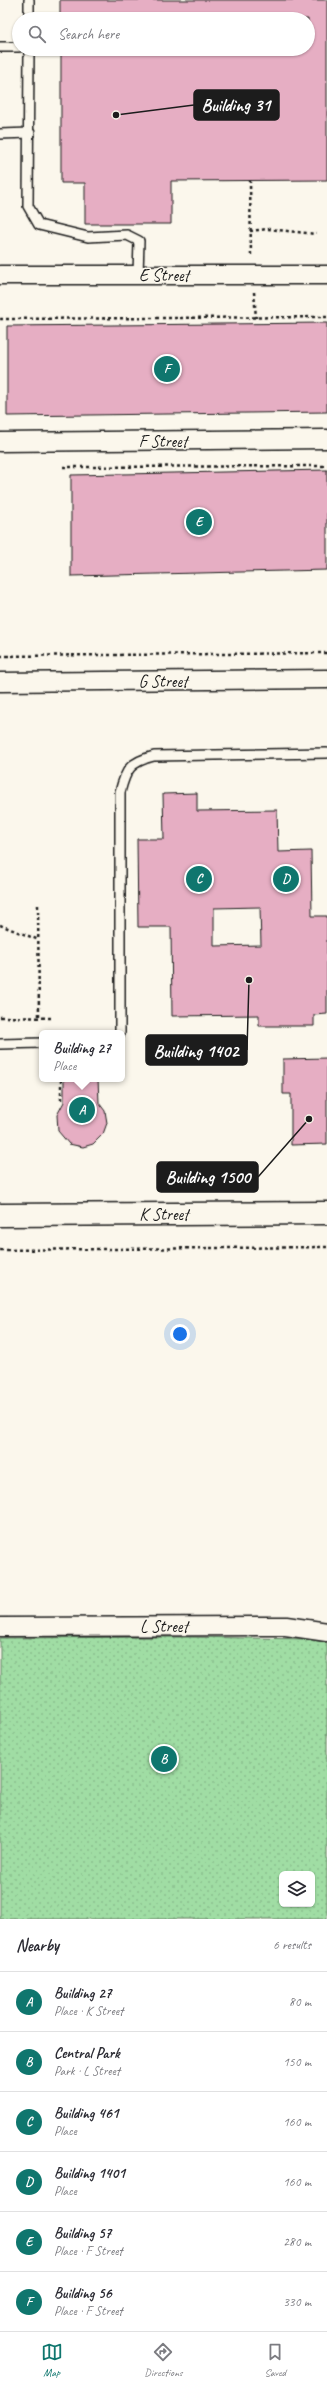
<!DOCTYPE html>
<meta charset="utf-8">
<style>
:root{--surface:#fff;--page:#f7f7f7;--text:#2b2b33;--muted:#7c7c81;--line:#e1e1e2;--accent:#0f766e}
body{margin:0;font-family:Caveat,sans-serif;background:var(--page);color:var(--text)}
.controls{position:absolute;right:12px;bottom:12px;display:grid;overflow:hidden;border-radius:6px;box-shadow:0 1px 3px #0004}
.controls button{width:36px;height:36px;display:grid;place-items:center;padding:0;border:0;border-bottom:1px solid var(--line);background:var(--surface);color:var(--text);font:20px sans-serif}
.you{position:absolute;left:180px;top:1334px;width:14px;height:14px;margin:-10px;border:3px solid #fff;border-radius:50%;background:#1a73e8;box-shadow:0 0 0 6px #1a73e833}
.badge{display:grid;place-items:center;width:26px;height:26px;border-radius:50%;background:var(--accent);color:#fff;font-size:13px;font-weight:700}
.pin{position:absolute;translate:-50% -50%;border:2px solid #fff;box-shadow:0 1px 4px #0006}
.popup{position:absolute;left:39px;top:1030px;width:86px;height:52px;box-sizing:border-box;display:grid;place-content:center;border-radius:6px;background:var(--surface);filter:drop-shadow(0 1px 3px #0005);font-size:13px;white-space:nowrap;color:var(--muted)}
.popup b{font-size:15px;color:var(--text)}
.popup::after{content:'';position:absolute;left:50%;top:100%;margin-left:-8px;border:8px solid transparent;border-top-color:var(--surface)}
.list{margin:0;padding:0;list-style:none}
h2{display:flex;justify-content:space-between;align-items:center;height:52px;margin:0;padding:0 16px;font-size:17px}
h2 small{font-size:13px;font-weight:400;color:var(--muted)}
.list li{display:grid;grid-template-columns:26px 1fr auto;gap:12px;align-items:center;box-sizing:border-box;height:60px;padding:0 16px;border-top:1px solid var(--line)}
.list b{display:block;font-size:15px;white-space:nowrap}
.list p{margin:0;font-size:13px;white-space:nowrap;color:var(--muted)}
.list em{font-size:13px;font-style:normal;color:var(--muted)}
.icon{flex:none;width:22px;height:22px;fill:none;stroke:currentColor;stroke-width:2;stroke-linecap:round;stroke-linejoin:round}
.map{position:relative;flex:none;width:327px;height:1919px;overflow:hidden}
.search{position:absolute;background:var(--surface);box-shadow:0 1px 3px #0004;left:12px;right:12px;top:12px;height:44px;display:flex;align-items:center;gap:10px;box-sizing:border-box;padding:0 14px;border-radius:22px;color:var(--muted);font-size:15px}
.sheet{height:412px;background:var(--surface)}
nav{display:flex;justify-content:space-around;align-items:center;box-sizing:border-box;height:56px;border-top:1px solid var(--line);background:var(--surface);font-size:11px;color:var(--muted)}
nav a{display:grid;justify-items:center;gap:2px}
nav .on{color:var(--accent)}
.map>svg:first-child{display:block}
</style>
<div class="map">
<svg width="327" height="1919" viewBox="0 0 327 1919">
<defs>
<pattern id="park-dots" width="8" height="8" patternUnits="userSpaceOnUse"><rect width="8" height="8" fill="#a0dda4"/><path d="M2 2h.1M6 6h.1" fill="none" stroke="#89bd8d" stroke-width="1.8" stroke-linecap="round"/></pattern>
</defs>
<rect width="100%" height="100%" fill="#fbf7ec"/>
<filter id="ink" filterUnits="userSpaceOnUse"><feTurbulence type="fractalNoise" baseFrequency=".025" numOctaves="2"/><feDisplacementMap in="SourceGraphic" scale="8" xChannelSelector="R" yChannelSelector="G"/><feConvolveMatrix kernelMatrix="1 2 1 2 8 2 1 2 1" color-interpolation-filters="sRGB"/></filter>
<g filter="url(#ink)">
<!-- park -->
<path fill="url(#park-dots)" stroke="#5e7c60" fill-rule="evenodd" d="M 185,1637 L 309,1639 L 327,1643 L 327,1919 L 0,1919 L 0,1638 ZM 282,1874 L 312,1874 L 312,1904 L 282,1904 Z"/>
<!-- building -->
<g fill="#e6aec3" stroke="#1c1c1c" fill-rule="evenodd">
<polygon points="60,0 327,0 327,180 171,181 171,224 85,224 85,183 61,183 61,49 308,49 308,19 60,19"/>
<polygon points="327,323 327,412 7,416 7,326"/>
<polygon points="327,470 327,570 71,576 71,475"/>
<path d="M 197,793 L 197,811 L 277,810 L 278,852 L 311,851 L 312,916 L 327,916 L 327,1014 L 314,1015 L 314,1026 L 259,1026 L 259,1015 L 172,1016 L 171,927 L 138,927 L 137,839 L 164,839 L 163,794 ZM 260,907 L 261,945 L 214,946 L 214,908 Z"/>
<polygon points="327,1058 327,1144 291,1145 291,1094 283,1094 283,1059"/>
<polygon points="64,1079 98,1079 99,1103 105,1111 107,1123 103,1134 93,1144 83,1147 69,1144 58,1131 57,1115 64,1102"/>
</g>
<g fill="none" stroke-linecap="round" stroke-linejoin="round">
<defs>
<g id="lane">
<polyline points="29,0 29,19"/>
<polyline points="0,47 19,47"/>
<polyline points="29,49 28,206 39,225 88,237 127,235 139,241 138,275"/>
<polyline points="0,134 30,133"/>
<path d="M 120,1033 L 120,792 C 126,769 130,762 154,756 L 327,753"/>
<polyline points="0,1044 42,1043"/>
</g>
<g id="street">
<polyline points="0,275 327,275"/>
<polyline points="0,442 327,439"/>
<polyline points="0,682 327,679"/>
<polyline points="0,1627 262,1626 286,1626 327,1632"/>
</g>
<polyline id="secondary" points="0,1215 327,1213"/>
</defs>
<!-- lane casing -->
<use href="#lane" stroke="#1c1c1c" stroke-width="12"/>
<!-- street casing -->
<use href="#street" stroke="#1c1c1c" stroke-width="21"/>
<!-- secondary casing -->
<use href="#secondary" stroke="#1c1c1c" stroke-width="25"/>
<!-- path -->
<g stroke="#1c1c1c" stroke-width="2.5" stroke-dasharray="3 3" stroke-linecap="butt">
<polyline points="250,180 251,258"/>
<polyline points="250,231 268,229 316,234"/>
<polyline points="254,292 256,318"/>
<polyline points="0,319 327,317"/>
<polyline points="63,467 327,466"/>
<polyline points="0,656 327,653"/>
<polyline points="38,905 39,1018"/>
<polyline points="0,925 39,940"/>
<polyline points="0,1017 53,1018"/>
<polyline points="61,1079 61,1101"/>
<polyline points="0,1250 327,1247"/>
</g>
<!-- lane -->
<use href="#lane" stroke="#fbf7ec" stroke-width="9"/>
<!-- street -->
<use href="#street" stroke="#fbf7ec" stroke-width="18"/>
<!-- secondary -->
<use href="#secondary" stroke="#fbf7ec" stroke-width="22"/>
</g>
</g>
<g text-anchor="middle" stroke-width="3" stroke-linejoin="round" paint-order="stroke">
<!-- street labels -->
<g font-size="17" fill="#1c1c1c" stroke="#fbf7ec">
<text x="164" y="281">E Street</text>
<text x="163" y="447">F Street</text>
<text x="163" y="687">G Street</text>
<text x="164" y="1220">K Street</text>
<text x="164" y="1632">L Street</text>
</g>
</g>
<!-- callouts -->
<path fill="none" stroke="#1c1c1c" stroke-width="1.5" d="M116 115L194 105M249 980L247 1050M309 1119L258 1177"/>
<g fill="#1c1c1c" stroke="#fbf7ec" stroke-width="1.5">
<circle cx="116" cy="115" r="4"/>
<circle cx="249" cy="980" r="4"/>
<circle cx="309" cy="1119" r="4"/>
</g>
<g fill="#1c1c1c" stroke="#1c1c1c" stroke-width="1.5">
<rect x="194" y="90" width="85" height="30" rx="4"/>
<rect x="146" y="1035" width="101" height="30" rx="4"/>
<rect x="157" y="1162" width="101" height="30" rx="4"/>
</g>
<g font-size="18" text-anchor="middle" font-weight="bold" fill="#fff">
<text x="236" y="111">Building 31</text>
<text x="196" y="1057">Building 1402</text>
<text x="208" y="1183">Building 1500</text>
</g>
</svg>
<div class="controls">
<button><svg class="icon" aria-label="layers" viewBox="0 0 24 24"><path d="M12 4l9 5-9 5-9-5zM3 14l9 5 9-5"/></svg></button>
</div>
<div class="you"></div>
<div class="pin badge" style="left:82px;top:1110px">A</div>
<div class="popup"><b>Building 27</b>Place</div>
<div class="pin badge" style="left:164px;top:1759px">B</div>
<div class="pin badge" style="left:199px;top:879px">C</div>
<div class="pin badge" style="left:286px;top:879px">D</div>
<div class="pin badge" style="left:199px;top:522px">E</div>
<div class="pin badge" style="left:167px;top:369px">F</div>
<div class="search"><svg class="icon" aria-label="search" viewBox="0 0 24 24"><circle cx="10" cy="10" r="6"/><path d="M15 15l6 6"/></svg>Search here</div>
</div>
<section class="sheet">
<h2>Nearby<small>6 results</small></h2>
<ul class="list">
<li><span class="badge">A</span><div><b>Building 27</b><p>Place · K Street</p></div><em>80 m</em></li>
<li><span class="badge">B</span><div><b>Central Park</b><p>Park · L Street</p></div><em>150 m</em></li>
<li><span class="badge">C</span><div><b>Building 461</b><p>Place</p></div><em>160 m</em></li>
<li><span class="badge">D</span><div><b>Building 1401</b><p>Place</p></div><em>160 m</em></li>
<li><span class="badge">E</span><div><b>Building 57</b><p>Place · F Street</p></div><em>280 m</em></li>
<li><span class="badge">F</span><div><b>Building 56</b><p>Place · F Street</p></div><em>330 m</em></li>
</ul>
</section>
<nav>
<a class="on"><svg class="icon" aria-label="map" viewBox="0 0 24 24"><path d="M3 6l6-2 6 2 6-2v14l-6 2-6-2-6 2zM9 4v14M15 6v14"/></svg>Map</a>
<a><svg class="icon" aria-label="directions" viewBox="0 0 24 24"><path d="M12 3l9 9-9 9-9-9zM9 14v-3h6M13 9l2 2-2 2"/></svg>Directions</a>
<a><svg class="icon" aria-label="saved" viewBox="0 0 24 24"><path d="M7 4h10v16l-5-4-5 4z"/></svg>Saved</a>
</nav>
